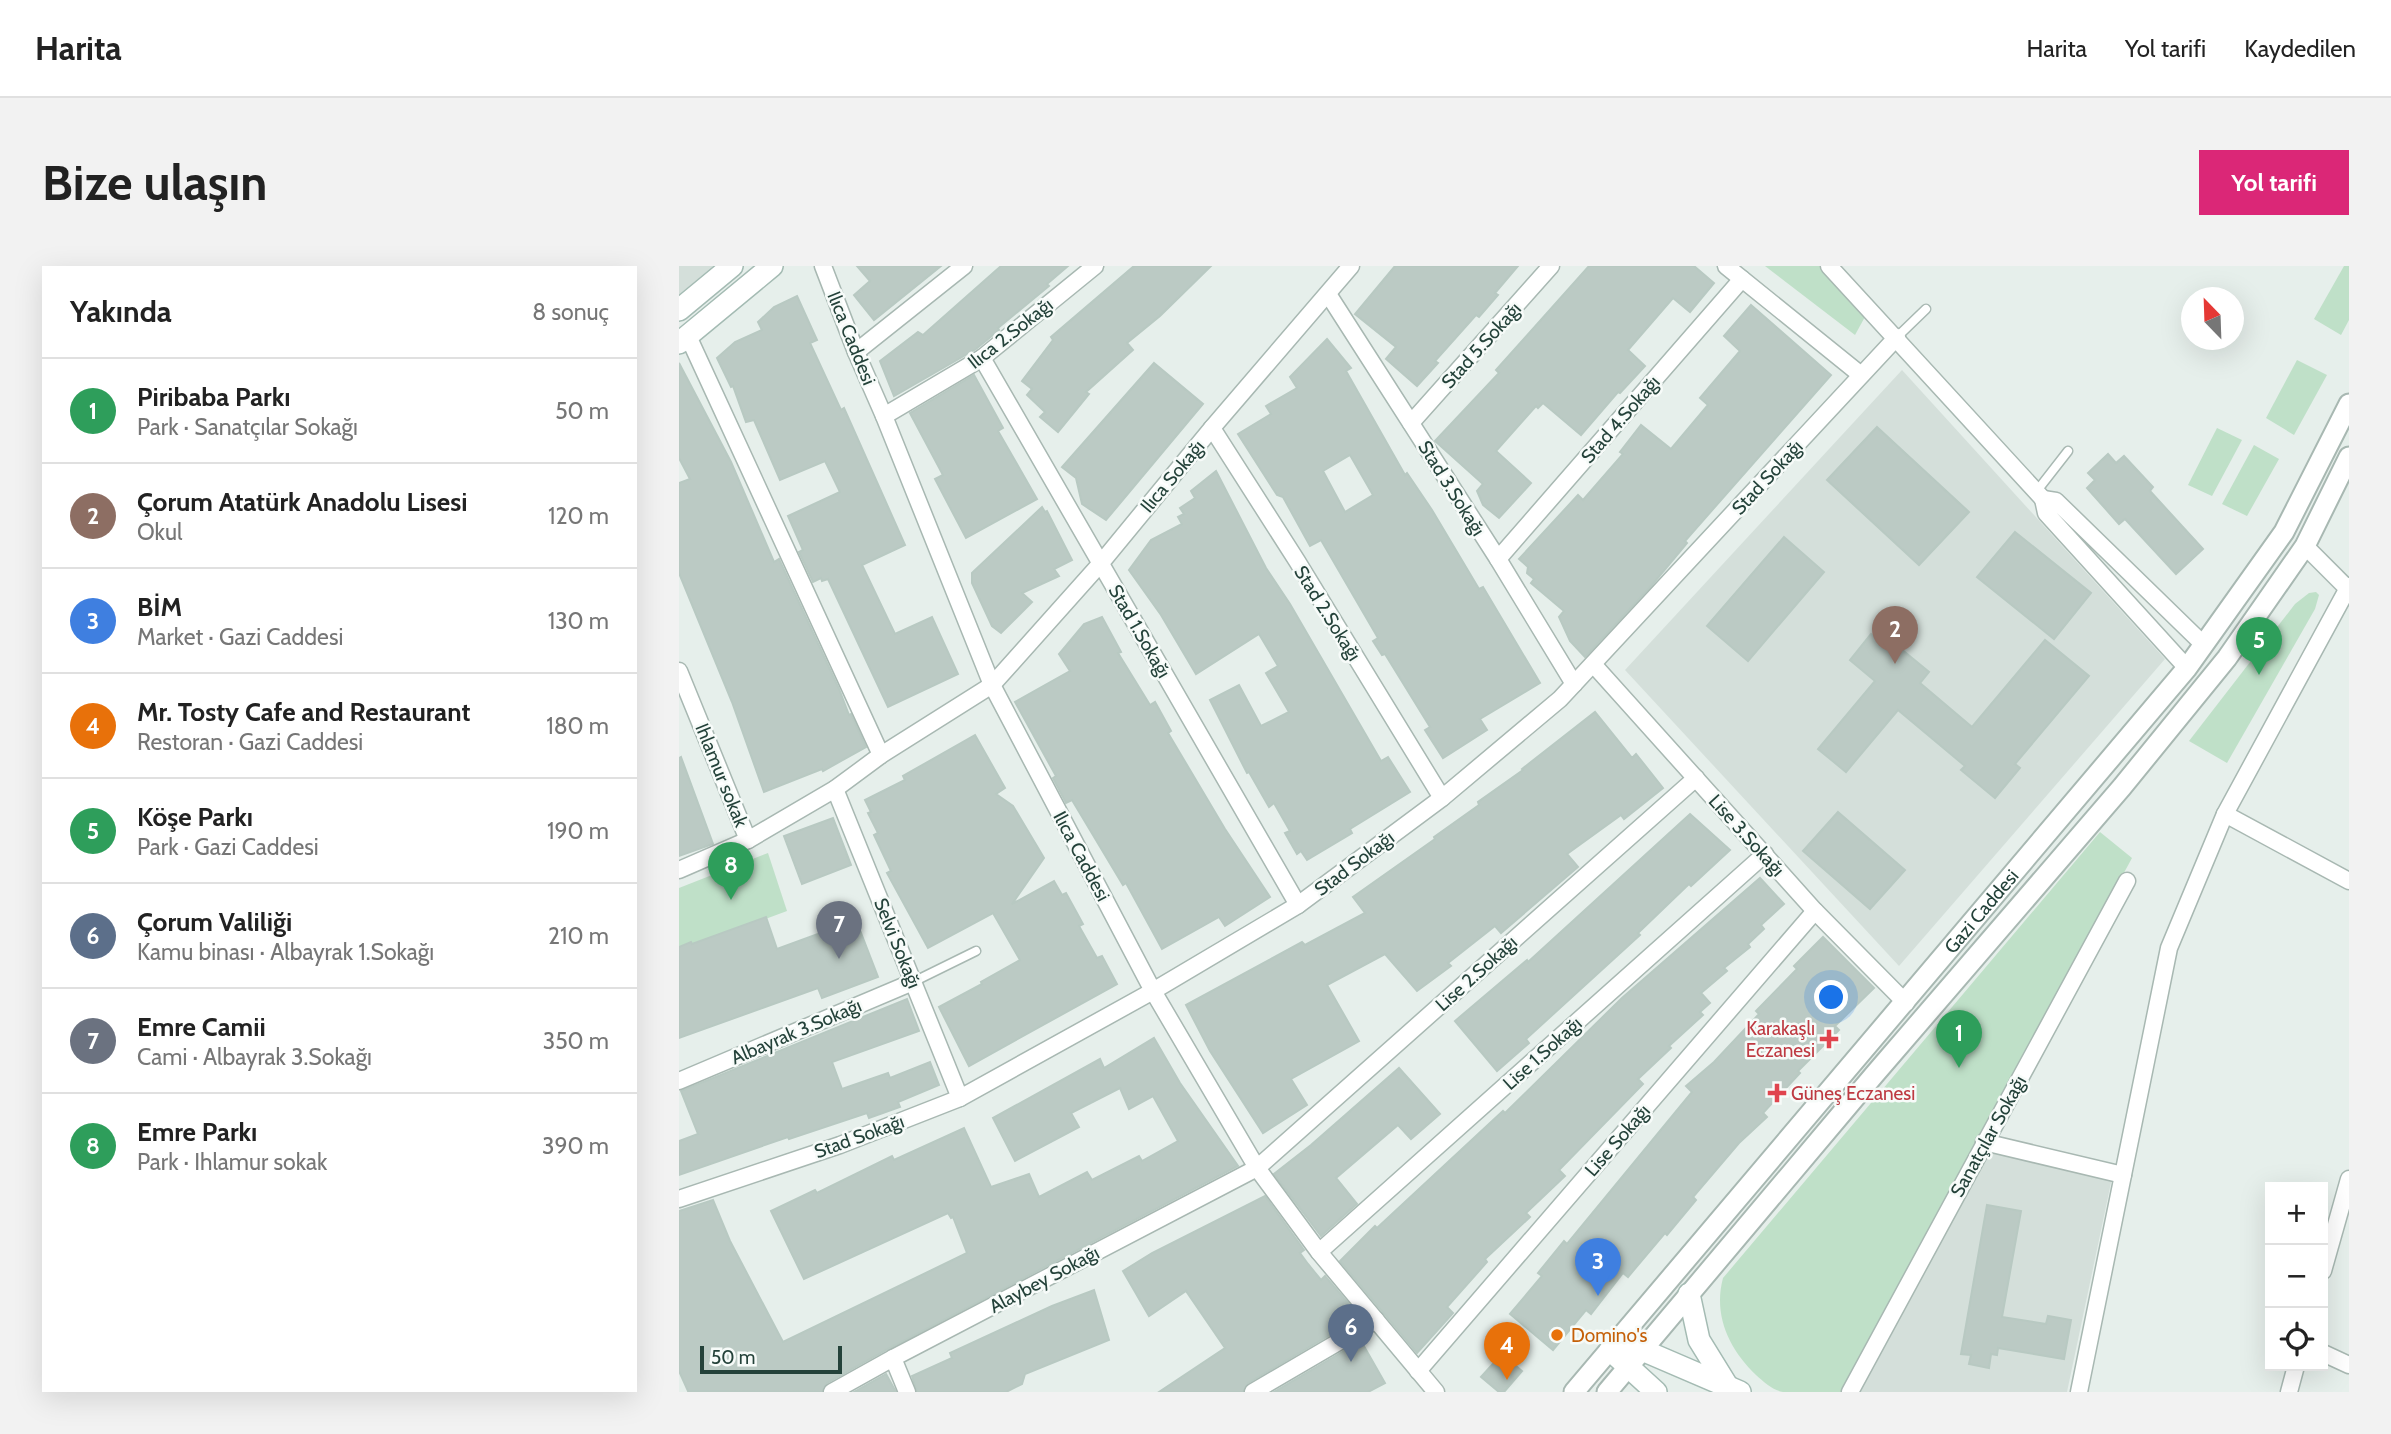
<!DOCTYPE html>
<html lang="tr">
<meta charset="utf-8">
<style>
:root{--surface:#fff;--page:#f2f2f2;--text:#222;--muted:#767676;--line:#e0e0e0;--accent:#db2777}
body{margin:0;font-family:Cabin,sans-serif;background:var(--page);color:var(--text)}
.controls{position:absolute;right:21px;bottom:21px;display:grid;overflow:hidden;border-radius:0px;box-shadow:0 7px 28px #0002}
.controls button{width:63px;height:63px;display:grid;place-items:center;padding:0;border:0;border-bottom:2px solid var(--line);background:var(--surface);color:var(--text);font:35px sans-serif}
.compass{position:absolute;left:1502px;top:21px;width:63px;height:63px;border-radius:50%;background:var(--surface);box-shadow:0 7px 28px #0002;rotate:337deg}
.scale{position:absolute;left:21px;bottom:18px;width:142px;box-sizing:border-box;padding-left:7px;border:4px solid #24423a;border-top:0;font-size:19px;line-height:24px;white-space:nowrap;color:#24423a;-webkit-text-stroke:5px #f7fbf9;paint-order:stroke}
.you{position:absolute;left:1153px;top:732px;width:24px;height:24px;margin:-18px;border:5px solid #fff;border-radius:50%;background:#1a73e8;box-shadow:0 0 0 10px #1a73e833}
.badge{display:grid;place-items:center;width:46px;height:46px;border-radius:50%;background:var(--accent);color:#fff;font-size:23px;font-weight:700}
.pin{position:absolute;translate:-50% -58px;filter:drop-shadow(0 2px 4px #0008)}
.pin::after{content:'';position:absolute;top:37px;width:24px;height:21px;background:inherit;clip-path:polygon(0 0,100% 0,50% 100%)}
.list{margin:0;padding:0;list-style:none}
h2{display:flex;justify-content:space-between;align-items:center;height:91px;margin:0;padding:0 28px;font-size:30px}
h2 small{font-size:23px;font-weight:400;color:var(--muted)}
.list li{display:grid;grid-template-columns:46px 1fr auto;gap:21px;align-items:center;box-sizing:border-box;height:105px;padding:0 28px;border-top:2px solid var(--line)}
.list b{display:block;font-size:26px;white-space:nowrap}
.list p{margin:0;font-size:23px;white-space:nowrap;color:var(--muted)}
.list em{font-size:23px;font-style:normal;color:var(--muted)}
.icon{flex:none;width:38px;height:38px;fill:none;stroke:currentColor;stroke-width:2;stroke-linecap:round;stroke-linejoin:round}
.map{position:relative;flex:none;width:1670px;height:1126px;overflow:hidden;border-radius:0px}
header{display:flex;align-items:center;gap:42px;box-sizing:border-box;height:98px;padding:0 35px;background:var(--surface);border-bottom:2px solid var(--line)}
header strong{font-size:33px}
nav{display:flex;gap:38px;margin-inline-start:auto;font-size:24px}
.intro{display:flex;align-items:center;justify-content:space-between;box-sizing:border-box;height:168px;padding:0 42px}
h1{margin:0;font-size:49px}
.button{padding:18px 32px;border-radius:0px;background:var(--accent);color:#fff;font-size:24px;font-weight:700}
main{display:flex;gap:42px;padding:0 42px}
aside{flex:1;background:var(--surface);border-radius:0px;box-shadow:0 7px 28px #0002}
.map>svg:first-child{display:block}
</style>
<header>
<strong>Harita</strong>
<nav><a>Harita</a><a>Yol tarifi</a><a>Kaydedilen</a></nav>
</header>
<div class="intro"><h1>Bize ulaşın</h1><a class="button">Yol tarifi</a></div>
<main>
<aside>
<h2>Yakında<small>8 sonuç</small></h2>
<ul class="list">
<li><span class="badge" style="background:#2e9e5b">1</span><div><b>Piribaba Parkı</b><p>Park · Sanatçılar Sokağı</p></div><em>50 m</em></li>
<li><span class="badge" style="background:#8d6e63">2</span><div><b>Çorum Atatürk Anadolu Lisesi</b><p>Okul</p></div><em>120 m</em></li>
<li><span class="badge" style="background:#3f7fe0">3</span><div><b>BİM</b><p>Market · Gazi Caddesi</p></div><em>130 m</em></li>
<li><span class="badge" style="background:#e8710a">4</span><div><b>Mr. Tosty Cafe and Restaurant</b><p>Restoran · Gazi Caddesi</p></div><em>180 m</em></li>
<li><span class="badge" style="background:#2e9e5b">5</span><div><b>Köşe Parkı</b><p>Park · Gazi Caddesi</p></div><em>190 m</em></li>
<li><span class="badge" style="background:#5c6f8a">6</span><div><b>Çorum Valiliği</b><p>Kamu binası · Albayrak 1.Sokağı</p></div><em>210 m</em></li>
<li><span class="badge" style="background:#6b7280">7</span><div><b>Emre Camii</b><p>Cami · Albayrak 3.Sokağı</p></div><em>350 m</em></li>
<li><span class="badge" style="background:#2e9e5b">8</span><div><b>Emre Parkı</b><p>Park · Ihlamur sokak</p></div><em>390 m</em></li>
</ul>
</aside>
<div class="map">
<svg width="1670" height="1126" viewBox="0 0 1670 1126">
<rect width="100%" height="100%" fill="#e6efeb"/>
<!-- built -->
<g fill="#d4dfda">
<polygon points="0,0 34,0 0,29"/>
<polygon points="1223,104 1486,393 1220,700 946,404"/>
<polygon points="1308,881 1433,912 1388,1126 1179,1126"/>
</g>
<!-- green -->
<g fill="#bfe0c8">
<polygon points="1086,0 1143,0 1187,49 1176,69"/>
<polygon points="1665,0 1670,0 1670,54 1662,69 1635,53"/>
<polygon points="1618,94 1648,109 1615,169 1587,152"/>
<polygon points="1538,162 1563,174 1533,230 1509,219"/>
<polygon points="1575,179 1600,193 1568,250 1543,238"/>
<polygon points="1637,326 1640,329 1636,343 1548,497 1510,475 1616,338 1630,327"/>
<path d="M 1421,566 L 1453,592 L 1163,1126 C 1144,1126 1123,1126 1104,1126 C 1093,1124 1085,1116 1077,1109 C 1050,1083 1034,1049 1044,1012 Z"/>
<polygon points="89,587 108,645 0,685 0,622"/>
</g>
<!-- building -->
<g fill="#bbcac4" stroke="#b8c9c2" stroke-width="2" fill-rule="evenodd">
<polygon points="178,0 262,0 195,54 175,29 191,15"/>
<polygon points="322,0 389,0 368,18 370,20 319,62 320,64 297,83 215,130 201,95 239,66 244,69"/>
<polygon points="455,0 532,0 481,50 448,77 454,84 407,126 410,128 379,166 361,151 366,146 348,129 353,123 343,115 374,74 372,71"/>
<polygon points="716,0 839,0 816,27 819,29 800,51 797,49 756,95 759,97 738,120 707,93 717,81 676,48"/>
<polygon points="910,0 1015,0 1035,17 1011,46 994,32 949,84 966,100 941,127 939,126 902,169 864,137 859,142 857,140 817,185 852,217 820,252 804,239 798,225 804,218 756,175 820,107 817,104"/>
<polygon points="118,30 138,74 131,77 162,144 165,142 226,279 183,299 216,368 253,351 279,408 209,441 149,313 143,315 142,312 134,316 120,286 124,284 109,250 161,226 148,199 146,195 101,214 75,154 67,156 54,120 52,121 38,92 56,76 83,64 79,56 95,41"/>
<polygon points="1072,39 1152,109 1006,275 1008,277 973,319 906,391 891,375 880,351 885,345 852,317 855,313 848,307 849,301 840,293 899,229 904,234 944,188 941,186 962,159 992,183 1029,139 1021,132 1061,85 1045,70"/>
<path d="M 648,73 L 672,102 L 667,105 L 726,209 L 728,207 L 753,244 L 800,323 L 804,321 L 861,417 L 801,453 L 808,464 L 764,492 L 746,464 L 751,461 L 706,388 L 703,389 L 694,375 L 699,372 L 642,274 L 631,280 L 604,231 L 598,229 L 559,168 L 592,148 L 587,140 L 618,122 L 611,111 ZM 671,189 L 694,229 L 666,246 L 644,205 Z"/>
<polygon points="0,97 52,196 95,296 100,293 160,423 170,449 172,448 187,481 144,505 143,503 85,526 53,436 0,307 0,217 11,213 0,192"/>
<polygon points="475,97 524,138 427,254 403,238 397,212 383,201"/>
<polygon points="295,109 324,162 319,165 358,233 287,272 256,213 264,209 231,147"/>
<polygon points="1198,161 1290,246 1240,299 1148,214"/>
<polygon points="1429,188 1437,197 1445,190 1474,221 1471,225 1524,283 1497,308 1446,253 1440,258 1408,222 1416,214 1409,207"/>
<polygon points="537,205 587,302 611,338 702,495 709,491 731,526 671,563 673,567 628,594 622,585 618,588 606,567 611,565 595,537 590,541 570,506 568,507 531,434 560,419 582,460 610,446 587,407 599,400 580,368 517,408 482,349 450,304 472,274 503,258 499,251 505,248 501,242 516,232 512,225"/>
<polygon points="363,241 366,246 368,245 393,294 375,303 380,310 343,327 353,336 322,367 313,360 293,317 293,307"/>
<polygon points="1336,266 1412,327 1375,373 1298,311"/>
<polygon points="1105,271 1145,306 1069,395 1028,360"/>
<polygon points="423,351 442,386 439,387 471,439 476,436 492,465 489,467 546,563 591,631 546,660 540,651 483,683 447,617 444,619 393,534 387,537 374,512 377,510 336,436 391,405 380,388 405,358"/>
<polygon points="1192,368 1217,389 1222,383 1250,406 1241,417 1293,461 1366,374 1410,410 1336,498 1341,502 1316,532 1282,504 1286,500 1219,444 1167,506 1139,483 1196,415 1171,394"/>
<polygon points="916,446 953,492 957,488 984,522 945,553 942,549 888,588 899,601 822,667 816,660 769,697 772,700 738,725 706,688 648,719 680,775 612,813 628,839 584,867 531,785 507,739 623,676 626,679 686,647 674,631 756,573 755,571 800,539 799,536 844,504 843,503"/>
<polygon points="296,469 326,522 317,528 334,540 365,592 333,638 375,615 383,629 387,627 404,658 400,660 418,692 423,690 438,718 290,800 260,741 303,718 302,716 341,694 314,647 249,682 208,607 212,605 195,569 199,567 189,547 192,546 186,534 226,514 224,510"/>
<polygon points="2,491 34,578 0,590 0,492"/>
<polygon points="1159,546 1226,604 1191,643 1124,585"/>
<polygon points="1011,548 1051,584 1012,620 1010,618 959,667 961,669 847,773 850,777 818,805 776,755 848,694 849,696"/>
<polygon points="154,552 172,599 123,618 105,570"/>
<polygon points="1081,612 1105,638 1082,659 1085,663 1069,678 1071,681 1045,702 1048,705 1022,727 1031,737 1021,746 1024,749 990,780 992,782 959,813 964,818 880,904 886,910 847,947 851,951 806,993 808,996 768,1041 774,1047 738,1087 661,995 696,960 698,962 824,845 826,847 943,732"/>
<polygon points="87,651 98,683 177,654 199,711 143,732 139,722 0,772 0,681 12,676 13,678"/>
<polygon points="1144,671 1195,722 1156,760 1160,764 1119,805 1121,807 1084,847 1088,851 1060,877 1014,931 1017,934 988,969 986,967 949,1011 944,1007 912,1048 907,1044 874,1084 831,1048 863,1010 859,1007 885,975 888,978 1013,826 1007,820 1035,796 1080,748 1077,745 1118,703 1115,700"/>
<polygon points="228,733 240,765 153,796 163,823 209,807 211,812 251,796 260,819 219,836 221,841 190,852 188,847 110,873 109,871 0,909 0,875 19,868 2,825"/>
<polygon points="475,772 501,817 559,900 209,1083 148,1117 143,1126 9,1125 0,1105 0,945 34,934 51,975 104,1076 288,987 274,951 272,952 269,947 125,1013 92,945 136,924 138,927 213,890 215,894 285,862 312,921 350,908 360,931 408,906 413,914 460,890 463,895 499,875 474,830 450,843 441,822 392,847 400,861 336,895 314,852 421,793 425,802"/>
<polygon points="720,802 761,848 732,873 719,859 657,912 678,938 642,970 595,908 632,879"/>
<polygon points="586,930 625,984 621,987 629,998 642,1014 646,1010 681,1051 569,1117 564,1126 480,1126 546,1082 507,1025 470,1050 444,1005 473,987"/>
<polygon points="1308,939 1342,945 1323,1051 1367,1058 1369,1050 1392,1054 1385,1093 1319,1082 1318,1089 1312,1088 1310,1102 1290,1098 1292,1089 1282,1088"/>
<polygon points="415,1024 430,1074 346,1108 343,1118 327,1126 238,1126 233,1110 273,1092 271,1087 373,1040"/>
<polygon points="682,1075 706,1117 689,1126 595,1126"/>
<polygon points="823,1088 843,1105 825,1126 820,1126 802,1111"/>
<polygon points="207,1108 217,1126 175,1126"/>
</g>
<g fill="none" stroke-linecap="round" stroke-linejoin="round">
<defs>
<g id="service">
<polyline points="1218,71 1247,43"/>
<polyline points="1357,226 1389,185"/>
<polyline points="234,716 297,685"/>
</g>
<g id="minor">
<polyline points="144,0 177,86 205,150 313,419 474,725 578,902 640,986 757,1126"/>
<polyline points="1047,0 1182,109"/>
<polyline points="1150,0 1364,233"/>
<polyline points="649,28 819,293 895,418"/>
<polyline points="9,70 202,489"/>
<polyline points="177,86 285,0"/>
<polyline points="303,92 619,639"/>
<polyline points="205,150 303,92 416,0"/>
<polyline points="732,157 872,0"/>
<polyline points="533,162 618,295 763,532"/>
<polyline points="1626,280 1670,324"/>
<polyline points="819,293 1063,13"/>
<polyline points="914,398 1136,645 1227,737"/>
<polyline points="1508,402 1367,247 1364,233 1377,235 1525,379"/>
<polyline points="0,405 69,574"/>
<polyline points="156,523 281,832"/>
<polyline points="1546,548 1670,615"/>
<polyline points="0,604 69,574 156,523 202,489 313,419 422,297 533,162 672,0"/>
<polyline points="0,815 234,716"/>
<polyline points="1305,876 1444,909"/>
<polyline points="0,933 161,879 281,832 474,725 619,639 763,532 881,433 1218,71"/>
<polyline points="640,986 1086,588"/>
<polyline points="1644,1005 1670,913"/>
<polyline points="1644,1087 1670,1099"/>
<polyline points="214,1092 228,1126"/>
<polyline points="739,1105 1136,645"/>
<polyline points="153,1126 214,1092 578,902 1017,512"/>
<polyline points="574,1126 697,1054"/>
<polyline points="1171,1126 1448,615"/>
<polyline points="1400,1126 1490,682 1546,548 1670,320"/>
<polyline points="1610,1126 1617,1100"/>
</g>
<g id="tertiary">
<path id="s1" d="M 895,1126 L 1508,402 L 1605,266 L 1670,138"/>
<polyline points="928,1126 1195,809 1443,521 1548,392 1626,280 1670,191"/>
</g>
<g id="secondary">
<polyline points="0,44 53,0"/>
<polyline points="0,77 93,0"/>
<polyline points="1010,1028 1020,1074 1049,1121"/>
<polyline points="940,1074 1061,1126"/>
<polyline points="931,1084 977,1126"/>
</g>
</defs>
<!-- service casing -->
<use href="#service" stroke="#a8b8b2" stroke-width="11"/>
<!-- minor casing -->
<use href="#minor" stroke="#a8b8b2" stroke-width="19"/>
<!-- tertiary casing -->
<use href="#tertiary" stroke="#a8b8b2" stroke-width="23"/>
<!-- secondary casing -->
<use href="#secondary" stroke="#a4bbb3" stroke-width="24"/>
<!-- service -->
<use href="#service" stroke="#fff" stroke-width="8"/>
<!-- minor -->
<use href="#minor" stroke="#fff" stroke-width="16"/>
<!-- tertiary -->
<use href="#tertiary" stroke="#fff" stroke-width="19"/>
<!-- secondary -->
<use href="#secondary" stroke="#fff" stroke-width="21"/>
</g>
<!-- markers -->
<g fill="#e0444e" stroke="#f7fbf9" stroke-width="2.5">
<path d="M1146.5 762.5h7v7h7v7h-7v7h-7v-7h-7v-7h7z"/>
<path d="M1094.5 816.5h7v7h7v7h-7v7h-7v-7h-7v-7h7z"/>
</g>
<circle fill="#e8710a" stroke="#f7fbf9" stroke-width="2.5" cx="878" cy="1069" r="7"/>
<g text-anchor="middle" stroke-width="5" stroke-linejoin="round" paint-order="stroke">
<!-- street labels -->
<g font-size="19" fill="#24423a" stroke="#f7fbf9">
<text transform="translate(331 67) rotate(-38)" y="7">Ilıca 2.Sokağı</text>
<text transform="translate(173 72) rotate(68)" y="7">Ilıca Caddesi</text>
<text transform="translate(802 79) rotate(-48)" y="7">Stad 5.Sokağı</text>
<text transform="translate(941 153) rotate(-49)" y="7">Stad 4.Sokağı</text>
<text transform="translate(493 210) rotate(-50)" y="7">Ilıca Sokağı</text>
<text transform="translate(1088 211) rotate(-47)" y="7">Stad Sokağı</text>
<text transform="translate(773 222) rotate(58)" y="7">Stad 3.Sokağı</text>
<text transform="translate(649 347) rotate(58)" y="7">Stad 2.Sokağı</text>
<text transform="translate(461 365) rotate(60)" y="7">Stad 1.Sokağı</text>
<text transform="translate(43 509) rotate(68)" y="7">Ihlamur sokak</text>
<text transform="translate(1068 569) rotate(48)" y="7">Lise 3.Sokağı</text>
<text transform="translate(403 590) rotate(62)" y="7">Ilıca Caddesi</text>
<text transform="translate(675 597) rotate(-37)" y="7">Stad Sokağı</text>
<text dy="7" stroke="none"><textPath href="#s1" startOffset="630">Gazi Caddesi</textPath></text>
<text transform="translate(219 677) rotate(68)" y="7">Selvi Sokağı</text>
<text transform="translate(797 707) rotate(-42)" y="7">Lise 2.Sokağı</text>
<text transform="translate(117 765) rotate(-23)" y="7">Albayrak 3.Sokağı</text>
<text transform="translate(863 787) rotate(-42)" y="7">Lise 1.Sokağı</text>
<text transform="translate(180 870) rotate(-20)" y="7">Stad Sokağı</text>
<text transform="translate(1309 870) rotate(-61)" y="7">Sanatçılar Sokağı</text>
<text transform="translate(938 874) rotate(-49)" y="7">Lise Sokağı</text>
<text transform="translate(365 1013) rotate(-28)" y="7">Alaybey Sokağı</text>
</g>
<!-- health labels -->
<g font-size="19" fill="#be3a42" stroke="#f7fbf9" text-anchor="end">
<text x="1136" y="769">Karakaşlı<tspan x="1136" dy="22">Eczanesi</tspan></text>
<text x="1112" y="834" text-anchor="start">Güneş Eczanesi</text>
</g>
<!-- food labels -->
<g font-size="19" fill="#c56008" stroke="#f7fbf9" text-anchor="start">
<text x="892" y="1076">Domino's</text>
</g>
</g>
</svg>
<div class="controls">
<button>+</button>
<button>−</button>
<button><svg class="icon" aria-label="locate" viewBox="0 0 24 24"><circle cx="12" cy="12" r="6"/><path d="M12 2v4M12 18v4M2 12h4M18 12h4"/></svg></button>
</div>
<svg class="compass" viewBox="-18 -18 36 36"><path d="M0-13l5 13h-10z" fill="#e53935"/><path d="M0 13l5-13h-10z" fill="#767676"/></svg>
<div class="scale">50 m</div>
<div class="you"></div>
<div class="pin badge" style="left:1280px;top:802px;background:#2e9e5b">1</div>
<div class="pin badge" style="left:1216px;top:398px;background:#8d6e63">2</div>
<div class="pin badge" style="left:919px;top:1030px;background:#3f7fe0">3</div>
<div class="pin badge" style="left:828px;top:1114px;background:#e8710a">4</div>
<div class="pin badge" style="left:1580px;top:409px;background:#2e9e5b">5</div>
<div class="pin badge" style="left:672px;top:1096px;background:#5c6f8a">6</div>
<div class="pin badge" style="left:160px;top:693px;background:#6b7280">7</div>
<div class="pin badge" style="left:52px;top:634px;background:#2e9e5b">8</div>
</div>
</main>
